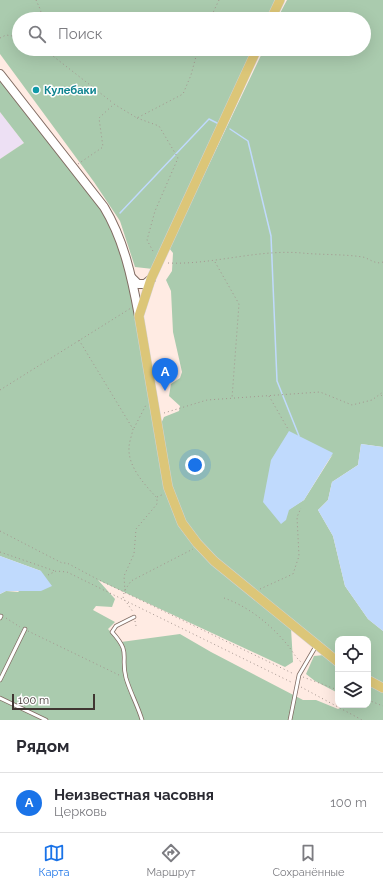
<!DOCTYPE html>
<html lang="ru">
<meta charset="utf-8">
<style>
:root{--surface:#fff;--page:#f2f2f3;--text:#2b2b33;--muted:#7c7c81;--line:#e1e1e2;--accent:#1a73e8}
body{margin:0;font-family:Raleway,sans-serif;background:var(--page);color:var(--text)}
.controls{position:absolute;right:12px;bottom:12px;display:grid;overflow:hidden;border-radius:8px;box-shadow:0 4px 16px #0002}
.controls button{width:36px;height:36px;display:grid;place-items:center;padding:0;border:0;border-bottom:1px solid var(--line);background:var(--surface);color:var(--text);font:20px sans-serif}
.scale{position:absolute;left:12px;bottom:10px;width:83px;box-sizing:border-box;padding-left:4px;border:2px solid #403632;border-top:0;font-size:11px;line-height:14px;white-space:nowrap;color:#403632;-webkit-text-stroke:3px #fff;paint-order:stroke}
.you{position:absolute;left:195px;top:465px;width:14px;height:14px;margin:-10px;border:3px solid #fff;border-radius:50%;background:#1a73e8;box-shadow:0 0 0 6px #1a73e833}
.badge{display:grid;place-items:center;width:26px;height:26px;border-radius:50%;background:var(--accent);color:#fff;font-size:13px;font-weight:700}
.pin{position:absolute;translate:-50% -33px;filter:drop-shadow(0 1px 2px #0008)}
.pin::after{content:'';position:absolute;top:21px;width:14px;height:12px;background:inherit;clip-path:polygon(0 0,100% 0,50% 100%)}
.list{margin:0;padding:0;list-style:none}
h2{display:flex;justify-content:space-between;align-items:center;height:52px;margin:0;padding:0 16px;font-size:17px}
h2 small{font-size:13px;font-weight:400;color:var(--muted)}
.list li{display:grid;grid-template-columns:26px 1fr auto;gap:12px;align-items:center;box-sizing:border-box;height:60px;padding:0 16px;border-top:1px solid var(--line)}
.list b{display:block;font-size:15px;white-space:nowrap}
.list p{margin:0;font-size:13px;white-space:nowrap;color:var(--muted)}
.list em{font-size:13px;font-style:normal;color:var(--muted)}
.icon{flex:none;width:22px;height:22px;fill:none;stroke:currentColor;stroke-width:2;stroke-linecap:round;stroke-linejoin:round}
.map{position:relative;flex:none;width:383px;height:720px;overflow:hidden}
.search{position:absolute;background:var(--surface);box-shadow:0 4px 16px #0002;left:12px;right:12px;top:12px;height:44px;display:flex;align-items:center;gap:10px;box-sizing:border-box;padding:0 14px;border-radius:22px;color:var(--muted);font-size:15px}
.sheet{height:112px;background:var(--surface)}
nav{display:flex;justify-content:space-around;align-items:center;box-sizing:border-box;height:56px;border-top:1px solid var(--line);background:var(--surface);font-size:11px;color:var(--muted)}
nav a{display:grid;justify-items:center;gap:2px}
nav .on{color:var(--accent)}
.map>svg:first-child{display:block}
</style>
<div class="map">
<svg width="383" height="720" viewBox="0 0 383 720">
<rect width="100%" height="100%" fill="#ffebe3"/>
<!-- industrial -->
<polygon fill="#ede0f4" points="0,112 24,143 0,159"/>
<!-- green -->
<g fill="#aacbae" fill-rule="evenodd">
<polygon points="0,0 277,0 268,19 19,19 19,49 253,49 153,269 135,267 120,221 94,182 0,54"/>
<path d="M 287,0 L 383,0 L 383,447 L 361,444 L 358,465 L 332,482 L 328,500 L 318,510 L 333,536 L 345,586 L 368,619 L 383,631 L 383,685 L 368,677 L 368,639 L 338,639 L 338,658 L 216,559 L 184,522 L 171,486 L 160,426 L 164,417 L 179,411 L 180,406 L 169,396 L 171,384 L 180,378 L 182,372 L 173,332 L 171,291 L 166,280 L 172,271 L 173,253 L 169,248 L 264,49 L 364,49 L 364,19 L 277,19 ZM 333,454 L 304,500 L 288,510 Z"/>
<polygon points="0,79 102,210 111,225 127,272 136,322 180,524 291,628 293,662 285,667 98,580 115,599 112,607 96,606 93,610 115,622 108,629 121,642 180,634 211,652 303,700 316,700 338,709 346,705 368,705 368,683 383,691 383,720 0,720 0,594 6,591 18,592 41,571 0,556 0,159 24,143 0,112"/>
<polygon points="324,655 338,665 338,693 315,681 306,674 314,656"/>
</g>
<!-- water -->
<g fill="#c0dafd">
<polygon points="289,431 333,453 304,500 289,510 286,520 281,524 263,502 271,460"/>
<polygon points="361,444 383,447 383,631 368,619 345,586 333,536 318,510 328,500 332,482 358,465"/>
<polygon points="0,556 41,571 52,586 41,591 6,591 0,594"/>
</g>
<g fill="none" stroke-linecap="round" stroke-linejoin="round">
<!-- stream -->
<g stroke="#c0dafd" stroke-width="1.5">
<polyline points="230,129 248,141 271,236 277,381 299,436"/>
<polyline points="120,213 209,119 217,123"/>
</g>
<defs>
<g id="lane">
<path d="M 134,617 L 116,626 L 112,632 C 132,654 120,655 126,678 C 130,692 138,706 142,720"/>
<polyline points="0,618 1,616"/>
<polyline points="0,680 25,629"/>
<polyline points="0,698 46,720"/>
<polyline points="290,720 299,675 316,646"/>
</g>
<g id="secondary">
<path d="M 0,74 L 104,207 C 124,240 132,278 139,316"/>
<polyline points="132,278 138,284 145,284 151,279"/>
</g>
<g id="primary">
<polyline points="271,19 280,0"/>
<polyline points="257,49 151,279 139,316 168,487 182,523 197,543 214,561 338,662"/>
<polyline points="368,680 383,688"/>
</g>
</defs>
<!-- lane casing -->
<use href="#lane" stroke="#806b62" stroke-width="4.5"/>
<!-- secondary casing -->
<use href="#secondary" stroke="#806b62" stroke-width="10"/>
<!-- primary casing -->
<use href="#primary" stroke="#d5d3d2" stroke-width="10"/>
<!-- path -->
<g stroke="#a4958f" stroke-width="1" stroke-dasharray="1 3" stroke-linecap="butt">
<polyline points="36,0 41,11 38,19"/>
<polyline points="210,19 219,0"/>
<polyline points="0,38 6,35 19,37"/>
<polyline points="44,49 113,103"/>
<polyline points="137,118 159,126 178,158 155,211 147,240 154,253"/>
<polyline points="78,164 103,147 99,118 114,104 137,118 183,94 191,75 198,49"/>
<polyline points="215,262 239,304 232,398"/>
<path d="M 168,263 C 213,265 257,249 302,253 C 322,255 343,254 363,257 C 370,259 376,265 383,262"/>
<path d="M 79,340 L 133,429 C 132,435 129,442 129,448 C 128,467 145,485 157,498 L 157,504 L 136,529 L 134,554 L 124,576 L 125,592"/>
<polyline points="0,390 131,308"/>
<polyline points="381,395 383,397"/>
<polyline points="269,396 288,429"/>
<polyline points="164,413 207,400 320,392 352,405 372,400 383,392"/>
<polyline points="134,428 146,405"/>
<polyline points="157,497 164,494"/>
<polyline points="0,531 62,563 67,563 97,579 294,674"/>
<polyline points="0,552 55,571"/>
<polyline points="48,575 56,571 67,572 293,683"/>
<polyline points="260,589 293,574 299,556 297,517 301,508"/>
<polyline points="125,590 131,581 193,549"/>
<polyline points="124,593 123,597 125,601"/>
<path d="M 224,598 C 247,606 269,623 285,642 C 291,648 294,656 301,662"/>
<polyline points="127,603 133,612"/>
<polyline points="6,618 20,627"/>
<polyline points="135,621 136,626"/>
<polyline points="28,631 121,676"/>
<polyline points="303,677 338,690"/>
<polyline points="301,687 362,720"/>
<polyline points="368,700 383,706"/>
</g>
<!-- lane -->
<use href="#lane" stroke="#fff" stroke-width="3"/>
<!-- secondary -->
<use href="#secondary" stroke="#fff" stroke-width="8"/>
<!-- primary -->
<use href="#primary" stroke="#dcc678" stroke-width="9"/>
</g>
<!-- markers -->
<circle fill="#0f9aa8" stroke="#fff" stroke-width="1.5" cx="36" cy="90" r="4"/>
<g text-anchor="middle" stroke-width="3" stroke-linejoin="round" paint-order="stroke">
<!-- culture labels -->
<g font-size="11" font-weight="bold" fill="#0d838f" stroke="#fff" text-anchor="start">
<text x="44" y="94">Кулебаки</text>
</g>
</g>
</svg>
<div class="controls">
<button><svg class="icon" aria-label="locate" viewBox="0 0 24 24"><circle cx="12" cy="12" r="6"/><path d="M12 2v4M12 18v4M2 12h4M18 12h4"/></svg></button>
<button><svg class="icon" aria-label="layers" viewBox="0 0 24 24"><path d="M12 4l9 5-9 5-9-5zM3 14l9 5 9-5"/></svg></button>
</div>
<div class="scale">100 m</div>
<div class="you"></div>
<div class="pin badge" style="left:165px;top:391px">A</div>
<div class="search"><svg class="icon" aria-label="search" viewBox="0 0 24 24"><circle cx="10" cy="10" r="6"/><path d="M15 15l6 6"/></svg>Поиск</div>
</div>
<section class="sheet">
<h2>Рядом<small></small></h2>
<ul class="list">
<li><span class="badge">A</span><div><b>Неизвестная часовня</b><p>Церковь</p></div><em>100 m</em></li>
</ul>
</section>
<nav>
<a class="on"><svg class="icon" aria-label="map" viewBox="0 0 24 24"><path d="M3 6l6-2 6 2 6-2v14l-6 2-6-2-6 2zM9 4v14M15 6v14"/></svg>Карта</a>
<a><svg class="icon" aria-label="directions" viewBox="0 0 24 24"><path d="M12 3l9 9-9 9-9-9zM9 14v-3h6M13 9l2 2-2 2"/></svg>Маршрут</a>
<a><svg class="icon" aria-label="saved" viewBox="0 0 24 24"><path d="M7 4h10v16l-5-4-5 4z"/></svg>Сохранённые</a>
</nav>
